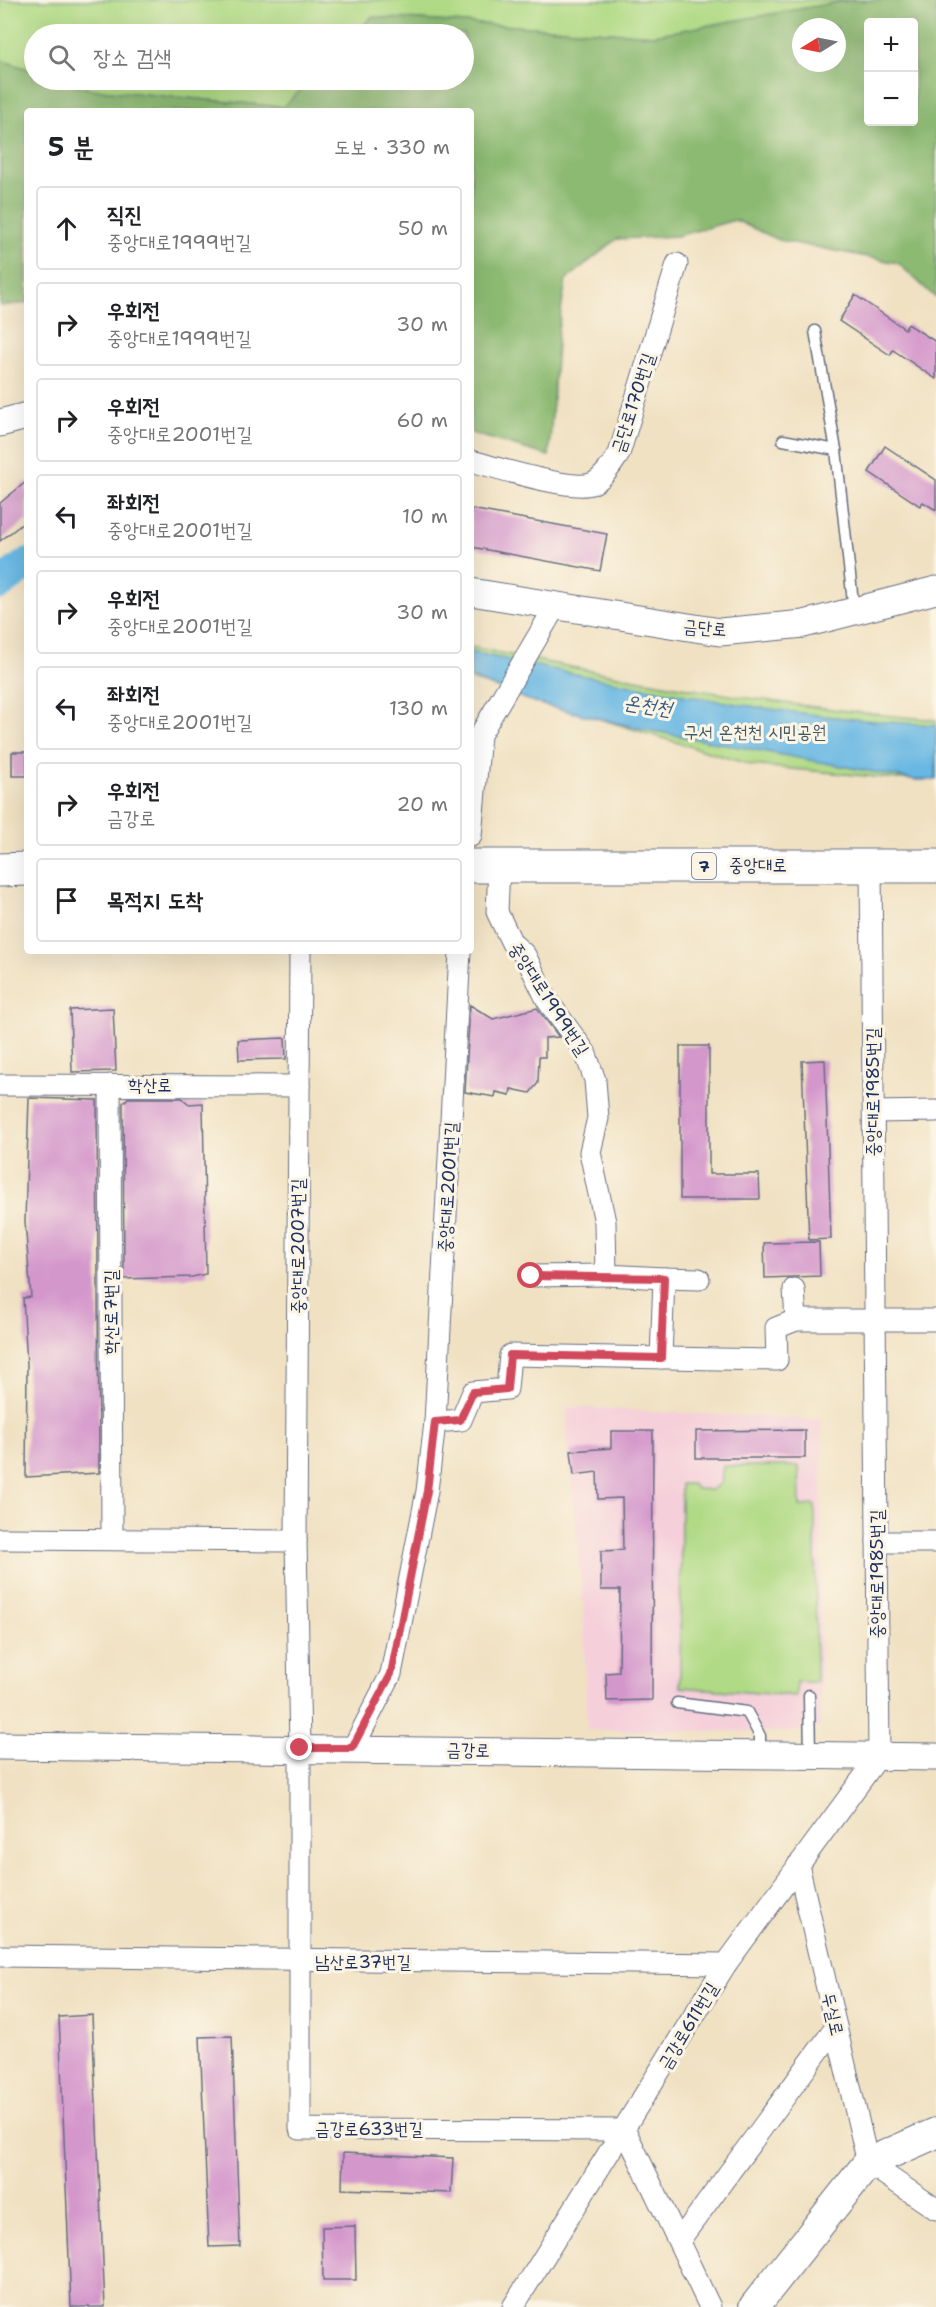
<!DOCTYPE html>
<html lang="ko">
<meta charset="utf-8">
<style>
:root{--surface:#fff;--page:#f2f2f2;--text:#202124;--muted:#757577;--line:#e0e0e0}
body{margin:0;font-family:"Shantell Sans","Poor Story",sans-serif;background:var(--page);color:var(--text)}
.controls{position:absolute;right:18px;top:18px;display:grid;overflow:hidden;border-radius:6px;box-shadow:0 6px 24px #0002}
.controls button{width:54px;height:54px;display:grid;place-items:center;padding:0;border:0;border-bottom:2px solid var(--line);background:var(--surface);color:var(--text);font:30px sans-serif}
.compass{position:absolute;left:792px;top:18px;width:54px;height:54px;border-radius:50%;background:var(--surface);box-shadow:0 6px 24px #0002;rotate:260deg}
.stop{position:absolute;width:18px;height:18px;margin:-14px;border:4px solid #d1495b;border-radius:50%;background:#fff}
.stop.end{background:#d1495b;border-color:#fff;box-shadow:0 2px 6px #0008}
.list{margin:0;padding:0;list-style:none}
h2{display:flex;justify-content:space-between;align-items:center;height:78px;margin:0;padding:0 24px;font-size:26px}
h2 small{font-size:20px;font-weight:400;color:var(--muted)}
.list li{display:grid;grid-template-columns:39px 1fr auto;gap:18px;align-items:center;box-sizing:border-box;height:84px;margin:0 12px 12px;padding:0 12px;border:2px solid var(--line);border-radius:6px}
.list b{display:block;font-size:22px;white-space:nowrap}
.list p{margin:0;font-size:20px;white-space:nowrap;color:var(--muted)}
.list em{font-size:20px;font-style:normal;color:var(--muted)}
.icon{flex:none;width:33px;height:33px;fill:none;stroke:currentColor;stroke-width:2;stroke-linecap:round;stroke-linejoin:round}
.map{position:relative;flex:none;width:936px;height:2307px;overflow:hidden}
.search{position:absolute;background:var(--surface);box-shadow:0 6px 24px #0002;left:24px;top:24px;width:450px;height:66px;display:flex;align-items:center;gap:15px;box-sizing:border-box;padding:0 21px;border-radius:33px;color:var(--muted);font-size:22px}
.panel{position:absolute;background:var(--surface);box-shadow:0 6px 24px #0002;left:24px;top:108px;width:450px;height:846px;border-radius:6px}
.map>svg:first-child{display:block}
</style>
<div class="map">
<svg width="936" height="2307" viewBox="0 0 936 2307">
<rect width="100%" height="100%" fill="#fcf5e5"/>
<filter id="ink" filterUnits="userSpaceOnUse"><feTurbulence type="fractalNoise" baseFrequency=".0167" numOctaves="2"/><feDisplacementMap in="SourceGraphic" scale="12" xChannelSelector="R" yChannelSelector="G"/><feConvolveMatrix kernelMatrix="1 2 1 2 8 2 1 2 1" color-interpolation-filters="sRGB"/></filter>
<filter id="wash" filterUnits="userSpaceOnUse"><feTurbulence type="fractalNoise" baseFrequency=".008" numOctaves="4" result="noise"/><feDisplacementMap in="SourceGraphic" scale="24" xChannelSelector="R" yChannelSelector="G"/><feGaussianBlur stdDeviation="1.35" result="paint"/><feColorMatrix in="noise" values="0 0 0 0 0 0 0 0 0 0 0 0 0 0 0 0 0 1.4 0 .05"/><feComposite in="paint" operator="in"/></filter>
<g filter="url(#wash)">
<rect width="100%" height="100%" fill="#f0e1c2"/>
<!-- built -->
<polygon fill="#f5cfda" points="567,1407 822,1420 820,1728 801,1728 795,1732 587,1730 583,1601 567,1435"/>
<!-- green -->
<g fill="#b0da85" stroke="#668472" stroke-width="1.5">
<polygon points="0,0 851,0 654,35 372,17 355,34 34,34 34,71 0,60"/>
<polygon points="61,80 311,80 284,107 89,89"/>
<path d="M 471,647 C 625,679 779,707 936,720 L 936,779 L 898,779 L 751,765 L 471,680 Z"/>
<polygon points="723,1466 799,1466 800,1506 815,1505 816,1682 796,1682 796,1696 680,1687 681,1484 692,1484 697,1489 711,1490 721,1483"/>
</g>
<!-- forest -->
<path fill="#8cba72" stroke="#547468" stroke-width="1.5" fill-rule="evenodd" d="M 851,0 L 936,0 L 936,298 L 898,263 L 779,240 L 735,220 L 677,236 L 617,239 L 566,280 L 558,330 L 549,456 L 471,433 L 471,111 L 27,111 L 27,303 L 0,306 L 0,60 L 34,71 L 34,80 L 61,80 L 89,89 L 283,107 L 311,80 L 464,80 L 464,34 L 355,34 L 372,17 L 654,35 ZM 868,22 L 914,22 L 914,122 L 868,122 ZM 801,27 L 837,27 L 837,63 L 801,63 Z"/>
<!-- water -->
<path fill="#69b8e3" stroke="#4274a0" stroke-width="1.5" d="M 471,652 C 624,685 779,718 936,725 L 936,780 L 916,780 L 638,728 L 539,704 L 471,678 Z"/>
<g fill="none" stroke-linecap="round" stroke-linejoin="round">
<!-- river -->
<polyline stroke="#69b8e3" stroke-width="32" points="0,584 27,564"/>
</g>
<g id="blocks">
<!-- building -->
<g fill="#d497cc">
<polygon points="855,295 905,329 908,324 936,342 936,379 893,350 890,355 839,321"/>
<polygon points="885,446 936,480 936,510 923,502 920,506 869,472"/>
<polygon points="27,481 27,520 0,541 0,503"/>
<polygon points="471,509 607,534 600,571 471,547"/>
<rect x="12" y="752" width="15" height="24"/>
<polygon points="470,1005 493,1019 537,1008 559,1037 545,1038 545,1057 539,1057 538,1083 530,1093 511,1089 510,1095 496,1092 495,1097 465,1092"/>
<polygon points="113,1008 116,1071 72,1072 70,1010"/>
<polygon points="285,1038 286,1059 239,1060 238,1040"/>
<polygon points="680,1046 709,1046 709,1174 759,1174 760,1199 680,1199"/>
<polygon points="825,1060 831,1239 809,1240 802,1061"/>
<polygon points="29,1098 97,1100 99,1473 26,1477 27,1364 23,1298 31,1297 25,1221"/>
<polygon points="128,1098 182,1098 189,1104 203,1103 206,1274 192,1277 124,1279 123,1103"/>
<polygon points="819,1242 820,1276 765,1278 764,1243"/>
<polygon points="805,1430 805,1458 696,1458 696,1431"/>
<polygon points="611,1431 653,1431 652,1700 607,1701 606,1673 619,1672 620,1590 601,1590 601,1551 623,1550 622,1498 598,1499 597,1472 574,1475 571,1451 611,1448"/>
<polygon points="92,2015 105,2307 71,2307 59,2017"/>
<polygon points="232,2036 240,2246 209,2247 200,2037"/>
<polygon points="343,2153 453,2158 451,2193 342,2189"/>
<polygon points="355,2226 356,2280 323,2280 322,2227"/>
</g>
</g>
</g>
<g filter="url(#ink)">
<use href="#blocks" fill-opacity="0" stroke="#666d81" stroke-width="1.5"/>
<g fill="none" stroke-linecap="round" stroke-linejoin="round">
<defs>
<g id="service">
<polyline points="815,331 836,450"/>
<polyline points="783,440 836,450 854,611"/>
<polyline points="809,1695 810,1755"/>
<polyline points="677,1703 747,1712 760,1736 760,1754"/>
</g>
<g id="minor">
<path d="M 471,461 C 495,467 570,491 591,484 C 603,480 612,464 619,454 L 677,264"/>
<polyline points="471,836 480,735 555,607"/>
<polyline points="499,866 497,912 512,943 525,955 547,1000 585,1052 595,1080 598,1118 590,1152 605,1222 606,1275 664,1278 661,1358"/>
<polyline points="300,951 296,1541 300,1748 300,2129 625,2130 710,2307"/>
<polyline points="0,1085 299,1086"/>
<polyline points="110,1085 112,1539"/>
<polyline points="874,1112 936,1111"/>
<polyline points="531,1276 606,1275"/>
<polyline points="664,1278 699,1279"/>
<polyline points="794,1289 796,1320"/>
<polyline points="435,1422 461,1420 473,1392 507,1389 510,1355 777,1360 776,1328 796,1320 936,1320"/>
<polyline points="0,1539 296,1541"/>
<polyline points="877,1542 936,1542"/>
<polyline points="353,1748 391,1674 427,1491 435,1422 460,951"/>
<polyline points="798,1865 868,2163 936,2209"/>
<polyline points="0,1956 726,1964"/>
<polyline points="679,2241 836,2027"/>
<polyline points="513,2307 726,1964 879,1756 871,865"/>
</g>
<g id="tertiary">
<polyline points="0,423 27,416"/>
<polyline points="471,592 720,632 804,624 936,590"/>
<polyline points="0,1746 936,1757"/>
</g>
<polyline id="secondary" points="754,2307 868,2163 936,2133"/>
<g id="primary">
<polyline points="471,866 936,866"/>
<polyline points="0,870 27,869"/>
</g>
</defs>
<!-- service casing -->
<use href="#service" stroke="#666d81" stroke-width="13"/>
<!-- minor casing -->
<use href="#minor" stroke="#666d81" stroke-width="23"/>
<!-- tertiary casing -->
<use href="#tertiary" stroke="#666d81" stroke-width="29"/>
<!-- secondary casing -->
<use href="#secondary" stroke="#666d81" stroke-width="32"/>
<!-- primary casing -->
<use href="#primary" stroke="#666d81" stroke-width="35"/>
<!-- service -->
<use href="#service" stroke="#fff" stroke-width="10"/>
<!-- minor -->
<use href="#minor" stroke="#fff" stroke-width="21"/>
<!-- tertiary -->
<use href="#tertiary" stroke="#fff" stroke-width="27"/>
<!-- secondary -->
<use href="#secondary" stroke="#fff" stroke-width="30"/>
<!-- primary -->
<use href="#primary" stroke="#fff" stroke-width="33"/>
</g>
</g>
<g fill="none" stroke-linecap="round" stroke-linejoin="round" filter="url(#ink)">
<!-- route -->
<polyline stroke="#d1495b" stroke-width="8" points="300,1748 352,1748 391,1674 427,1491 435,1422 460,1420 473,1392 507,1389 510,1355 661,1358 664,1278 531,1276"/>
</g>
<g text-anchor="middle" stroke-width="6" stroke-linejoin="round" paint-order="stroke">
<!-- shield labels -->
<rect fill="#fcf5e5" stroke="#5e6a86" stroke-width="1.5" x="692" y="853" width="24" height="26" rx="4.5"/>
<g font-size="16" font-weight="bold" fill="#1b2f5e">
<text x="704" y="872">7</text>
</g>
<!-- street labels -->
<g font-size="18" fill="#1b2f5e" stroke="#fcf5e5">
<text transform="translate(633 403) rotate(-72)" y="6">금단로170번길</text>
<text transform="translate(705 628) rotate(5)" y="6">금단로</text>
<text x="758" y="871">중앙대로</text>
<text transform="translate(549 999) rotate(57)" y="6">중앙대로1999번길</text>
<text x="150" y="1091">학산로</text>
<text transform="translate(873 1092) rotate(-90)" y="6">중앙대로1985번길</text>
<text transform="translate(448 1187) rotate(-87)" y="6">중앙대로2001번길</text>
<text transform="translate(298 1246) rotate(-90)" y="6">중앙대로2007번길</text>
<text transform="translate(111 1312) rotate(-90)" y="6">학산로7번길</text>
<text transform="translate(877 1574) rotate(-90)" y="6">중앙대로1985번길</text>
<text transform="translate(468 1750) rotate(1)" y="6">금강로</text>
<text x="363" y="1968">남산로37번길</text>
<text transform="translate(833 2014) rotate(77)" y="6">두실로</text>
<text transform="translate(688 2026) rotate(-59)" y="6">금강로611번길</text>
<text x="369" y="2135">금강로633번길</text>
</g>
<!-- park labels -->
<g font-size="18" fill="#405a68" stroke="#fcf5e5">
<text x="755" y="738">구서 온천천 시민공원</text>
</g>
<!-- water labels -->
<g font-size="20" font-style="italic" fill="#325886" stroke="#fcf5e5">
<text transform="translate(648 705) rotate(9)" y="7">온천천</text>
</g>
</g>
</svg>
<div class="controls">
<button>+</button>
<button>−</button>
</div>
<svg class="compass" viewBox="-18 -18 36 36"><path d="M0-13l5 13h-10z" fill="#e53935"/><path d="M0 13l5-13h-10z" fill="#757577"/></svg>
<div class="stop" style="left:531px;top:1276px"></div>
<div class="stop end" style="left:300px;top:1748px"></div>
<div class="search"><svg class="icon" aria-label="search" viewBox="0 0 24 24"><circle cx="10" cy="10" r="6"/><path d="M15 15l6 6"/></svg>장소 검색</div>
<section class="panel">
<h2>5 분<small>도보 · 330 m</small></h2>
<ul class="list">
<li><svg class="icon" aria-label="ahead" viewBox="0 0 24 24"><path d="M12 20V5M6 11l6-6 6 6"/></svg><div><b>직진</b><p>중앙대로1999번길</p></div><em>50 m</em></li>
<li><svg class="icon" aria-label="right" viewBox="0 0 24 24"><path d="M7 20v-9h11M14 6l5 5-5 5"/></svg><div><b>우회전</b><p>중앙대로1999번길</p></div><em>30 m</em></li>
<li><svg class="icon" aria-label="right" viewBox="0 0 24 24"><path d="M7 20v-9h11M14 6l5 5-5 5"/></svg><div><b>우회전</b><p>중앙대로2001번길</p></div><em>60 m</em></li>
<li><svg class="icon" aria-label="left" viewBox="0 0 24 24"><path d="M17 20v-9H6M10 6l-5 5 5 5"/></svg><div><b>좌회전</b><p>중앙대로2001번길</p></div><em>10 m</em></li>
<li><svg class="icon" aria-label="right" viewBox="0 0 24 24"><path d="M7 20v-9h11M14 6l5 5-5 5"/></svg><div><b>우회전</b><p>중앙대로2001번길</p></div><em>30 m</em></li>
<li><svg class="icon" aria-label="left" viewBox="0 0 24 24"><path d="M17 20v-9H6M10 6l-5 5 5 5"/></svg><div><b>좌회전</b><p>중앙대로2001번길</p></div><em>130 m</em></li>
<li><svg class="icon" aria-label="right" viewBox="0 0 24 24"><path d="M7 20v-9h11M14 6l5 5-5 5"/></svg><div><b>우회전</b><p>금강로</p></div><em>20 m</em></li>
<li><svg class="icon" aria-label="arrive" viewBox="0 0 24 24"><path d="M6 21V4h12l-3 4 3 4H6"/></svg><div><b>목적지 도착</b></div></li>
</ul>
</section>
</div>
